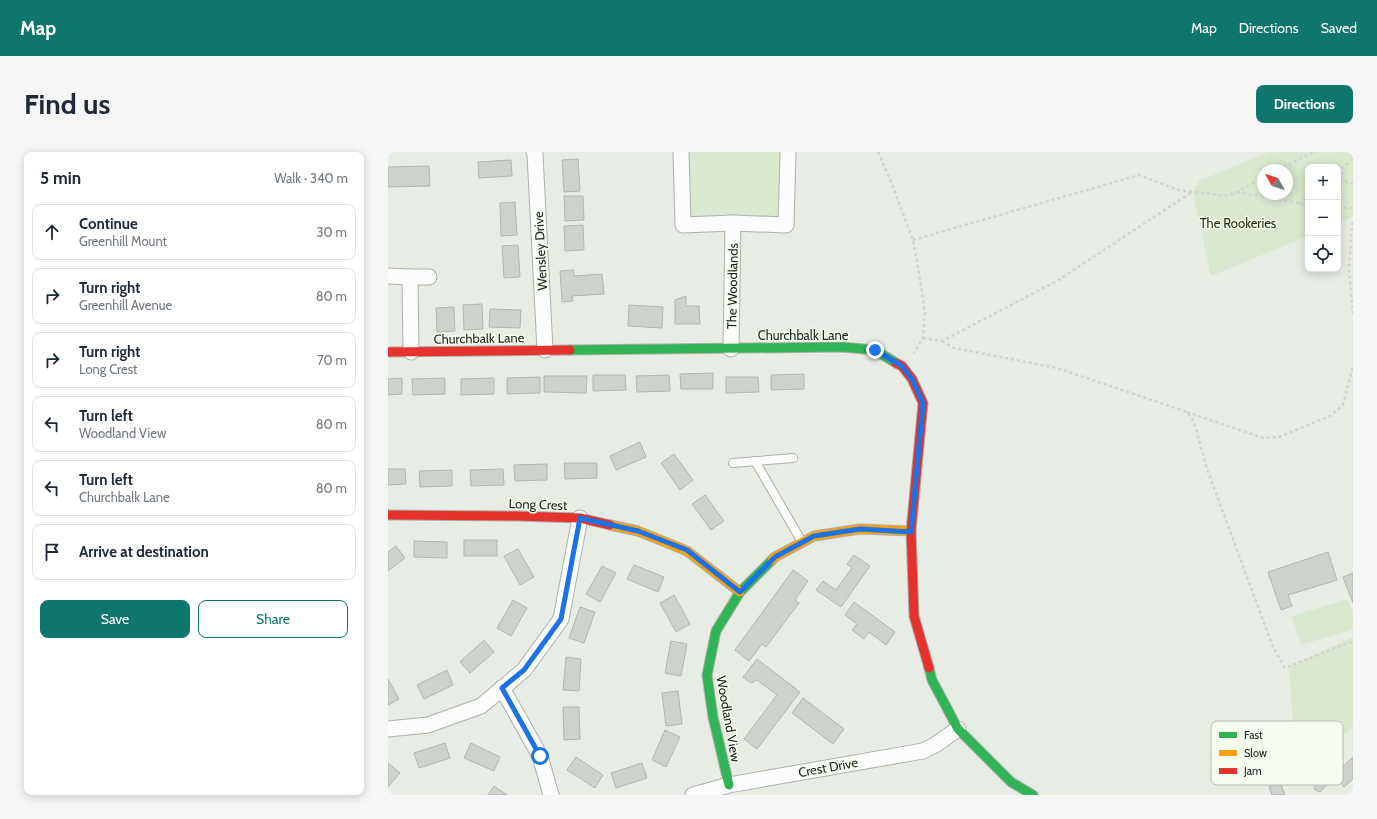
<!DOCTYPE html>
<meta charset="utf-8">
<style>
:root{--surface:#fff;--page:#f6f6f7;--text:#1f2937;--muted:#747a83;--line:#e0e1e3;--accent:#0f766e}
body{margin:0;font-family:Cabin,sans-serif;background:var(--page);color:var(--text)}
.controls{position:absolute;right:12px;top:12px;display:grid;overflow:hidden;border-radius:8px;box-shadow:0 2px 10px #0003}
.controls button{width:36px;height:36px;display:grid;place-items:center;padding:0;border:0;border-bottom:1px solid var(--line);background:var(--surface);color:var(--text);font:20px sans-serif}
.compass{position:absolute;left:869px;top:12px;width:36px;height:36px;border-radius:50%;background:var(--surface);box-shadow:0 2px 10px #0003;rotate:309deg}
.stop{position:absolute;width:12px;height:12px;margin:-9px;border:3px solid #1a73e8;border-radius:50%;background:#fff}
.stop.end{background:#1a73e8;border-color:#fff;box-shadow:0 1px 4px #0008}
.list{margin:0;padding:0;list-style:none}
h2{display:flex;justify-content:space-between;align-items:center;height:52px;margin:0;padding:0 16px;font-size:17px}
h2 small{font-size:13px;font-weight:400;color:var(--muted)}
.list li{display:grid;grid-template-columns:26px 1fr auto;gap:12px;align-items:center;box-sizing:border-box;height:56px;margin:0 8px 8px;padding:0 8px;border:1px solid var(--line);border-radius:8px}
.list b{display:block;font-size:15px;white-space:nowrap}
.list p{margin:0;font-size:13px;white-space:nowrap;color:var(--muted)}
.list em{font-size:13px;font-style:normal;color:var(--muted)}
.actions{display:flex;gap:8px;padding:12px 16px}
.actions a{flex:1;padding:9px 0;border:1px solid var(--accent);border-radius:8px;text-align:center;font-size:14px;color:var(--accent)}
.actions .main{background:var(--accent);color:#fff}
.icon{flex:none;width:22px;height:22px;fill:none;stroke:currentColor;stroke-width:2;stroke-linecap:round;stroke-linejoin:round}
.map{position:relative;flex:none;width:965px;height:643px;overflow:hidden;border-radius:8px}
header{display:flex;align-items:center;gap:24px;box-sizing:border-box;height:56px;padding:0 20px;background:var(--accent);color:#fff}
header strong{font-size:19px}
nav{display:flex;gap:22px;margin-inline-start:auto;font-size:14px}
.intro{display:flex;align-items:center;justify-content:space-between;box-sizing:border-box;height:96px;padding:0 24px}
h1{margin:0;font-size:28px}
.button{padding:10px 18px;border-radius:8px;background:var(--accent);color:#fff;font-size:14px;font-weight:700}
main{display:flex;gap:24px;padding:0 24px}
aside{flex:1;background:var(--surface);border-radius:8px;box-shadow:0 2px 10px #0003}
.map>svg:first-child{display:block}
</style>
<header>
<strong>Map</strong>
<nav><a>Map</a><a>Directions</a><a>Saved</a></nav>
</header>
<div class="intro"><h1>Find us</h1><a class="button">Directions</a></div>
<main>
<aside>
<h2>5 min<small>Walk · 340 m</small></h2>
<ul class="list">
<li><svg class="icon" aria-label="ahead" viewBox="0 0 24 24"><path d="M12 20V5M6 11l6-6 6 6"/></svg><div><b>Continue</b><p>Greenhill Mount</p></div><em>30 m</em></li>
<li><svg class="icon" aria-label="right" viewBox="0 0 24 24"><path d="M7 20v-9h11M14 6l5 5-5 5"/></svg><div><b>Turn right</b><p>Greenhill Avenue</p></div><em>80 m</em></li>
<li><svg class="icon" aria-label="right" viewBox="0 0 24 24"><path d="M7 20v-9h11M14 6l5 5-5 5"/></svg><div><b>Turn right</b><p>Long Crest</p></div><em>70 m</em></li>
<li><svg class="icon" aria-label="left" viewBox="0 0 24 24"><path d="M17 20v-9H6M10 6l-5 5 5 5"/></svg><div><b>Turn left</b><p>Woodland View</p></div><em>80 m</em></li>
<li><svg class="icon" aria-label="left" viewBox="0 0 24 24"><path d="M17 20v-9H6M10 6l-5 5 5 5"/></svg><div><b>Turn left</b><p>Churchbalk Lane</p></div><em>80 m</em></li>
<li><svg class="icon" aria-label="arrive" viewBox="0 0 24 24"><path d="M6 21V4h12l-3 4 3 4H6"/></svg><div><b>Arrive at destination</b></div></li>
</ul>
<div class="actions"><a class="main">Save</a><a>Share</a></div>
</aside>
<div class="map">
<svg width="965" height="643" viewBox="0 0 965 643">
<rect width="100%" height="100%" fill="#e7ece4"/>
<!-- green -->
<g fill="#d9e8cf" fill-rule="evenodd">
<polygon points="293,0 400,0 398,73 295,73"/>
<path d="M 880,0 L 965,0 L 965,65 L 950,71 L 950,15 L 920,15 L 920,84 L 823,124 L 805,40 L 811,29 ZM 875,18 L 899,18 L 899,42 L 875,42 Z"/>
<polygon points="960,447 965,462 965,477 913,493 904,464"/>
<polygon points="963,486 965,487 965,574 909,626 901,515"/>
</g>
<!-- building -->
<g fill="#ced2cc" stroke="#b2b6af">
<polygon points="190,7 192,39 176,40 174,8"/>
<polygon points="123,8 124,24 91,26 90,10"/>
<polygon points="41,14 42,34 0,35 0,15"/>
<polygon points="176,44 195,44 196,68 177,69"/>
<polygon points="127,50 129,83 113,84 112,51"/>
<polygon points="195,73 196,98 177,99 176,74"/>
<polygon points="130,93 132,125 116,126 114,94"/>
<polygon points="186,118 186,124 214,122 216,142 184,144 185,149 174,150 172,119"/>
<polygon points="298,144 298,154 311,154 312,172 287,172 287,148"/>
<polygon points="94,152 95,177 76,178 75,153"/>
<polygon points="241,153 275,155 274,176 240,174"/>
<polygon points="66,155 67,179 49,180 48,156"/>
<polygon points="102,157 133,158 132,176 101,175"/>
<polygon points="325,221 325,237 293,237 292,222"/>
<polygon points="416,222 416,237 383,238 383,223"/>
<polygon points="205,223 237,223 238,238 205,239"/>
<polygon points="281,223 282,239 249,240 248,224"/>
<polygon points="156,224 199,224 198,241 156,240"/>
<polygon points="152,225 152,241 119,242 119,226"/>
<polygon points="338,225 370,225 371,240 338,241"/>
<polygon points="14,226 14,242 0,243 0,227"/>
<polygon points="57,226 57,242 25,243 24,227"/>
<polygon points="106,226 106,242 73,243 73,227"/>
<polygon points="252,290 258,305 228,318 222,304"/>
<polygon points="286,302 305,328 292,338 273,311"/>
<polygon points="176,311 209,311 209,326 177,327"/>
<polygon points="159,312 159,328 127,329 126,313"/>
<polygon points="0,317 17,317 18,332 0,333"/>
<polygon points="115,317 116,333 83,334 82,318"/>
<polygon points="64,318 64,334 32,335 31,319"/>
<polygon points="317,343 336,369 323,378 304,352"/>
<rect x="76" y="388" width="33" height="16"/>
<polygon points="26,389 59,390 59,406 26,405"/>
<polygon points="8,394 17,406 0,419 0,400"/>
<polygon points="130,397 146,425 132,433 116,404"/>
<polygon points="940,400 949,428 900,443 904,454 893,458 880,420"/>
<polygon points="466,403 482,414 453,455 428,438 435,429 448,438 464,416 459,412"/>
<polygon points="246,413 276,425 270,440 239,427"/>
<polygon points="214,414 228,421 212,450 198,442"/>
<polygon points="405,418 420,429 407,448 411,451 378,495 374,492 361,509 347,498"/>
<polygon points="965,421 965,451 955,425"/>
<polygon points="286,443 302,472 288,480 272,451"/>
<polygon points="125,448 139,456 123,484 109,476"/>
<polygon points="466,450 507,480 498,493 481,480 476,487 464,478 469,472 457,463"/>
<polygon points="192,455 207,460 196,491 181,486"/>
<polygon points="96,488 106,500 82,521 72,510"/>
<polygon points="283,489 299,492 293,524 277,521"/>
<polygon points="178,505 193,507 191,539 175,538"/>
<polygon points="369,507 412,540 369,597 356,587 389,543 369,528 363,531 355,525"/>
<polygon points="59,518 65,533 36,547 29,533"/>
<polygon points="0,527 11,547 0,553"/>
<polygon points="290,539 294,572 278,574 274,541"/>
<polygon points="415,546 456,577 445,592 404,561"/>
<polygon points="175,555 191,555 192,587 176,588"/>
<polygon points="277,578 292,585 278,615 264,608"/>
<polygon points="57,591 62,606 31,616 26,601"/>
<polygon points="83,591 112,605 106,619 76,606"/>
<polygon points="188,605 215,623 207,636 179,618"/>
<polygon points="965,605 965,627 956,635 947,625 932,640 927,638 926,635 938,624 936,621 938,619 944,625"/>
<polygon points="0,611 12,621 0,635"/>
<polygon points="254,611 259,626 228,636 223,621"/>
<polygon points="892,630 897,643 884,643 881,635"/>
<polygon points="106,634 119,643 100,643"/>
</g>
<g fill="none" stroke-linecap="round" stroke-linejoin="round">
<defs>
<g id="lane">
<polyline points="367,309 414,390"/>
<polyline points="345,311 405,306"/>
</g>
<g id="street">
<polyline points="146,0 147,2 157,198"/>
<polyline points="293,0 295,73 345,71 398,73 400,0"/>
<polyline points="0,124 22,125 23,200"/>
<polyline points="22,125 41,125"/>
<polyline points="343,197 345,71"/>
<polyline points="114,536 152,604 163,643"/>
<polyline points="0,577 40,573 93,554 136,518 173,467 192,366"/>
<polyline points="305,643 341,633 535,599 547,593 570,577"/>
</g>
<g id="fast">
<polyline points="182,198 454,195 487,198 508,211"/>
<polyline points="541,516 544,528 570,577 623,630 645,643"/>
<polyline points="341,633 325,565 319,523 328,479 352,440 384,408"/>
</g>
<g id="slow">
<polyline points="222,373 250,379 299,399 352,440"/>
<polyline points="384,408 387,405 426,384 472,377 523,379"/>
</g>
<g id="jam">
<polyline points="0,200 182,198"/>
<polyline points="508,211 514,214 524,227 535,251 523,379 526,464 541,516"/>
<polyline points="0,363 129,364 192,366 222,373"/>
</g>
</defs>
<!-- lane casing -->
<use href="#lane" stroke="#acb0a9" stroke-width="10"/>
<!-- street casing -->
<use href="#street" stroke="#acb0a9" stroke-width="17"/>
<!-- fast casing -->
<use href="#fast" stroke="#acb0a9" stroke-width="11"/>
<!-- slow casing -->
<use href="#slow" stroke="#acb0a9" stroke-width="11"/>
<!-- jam casing -->
<use href="#jam" stroke="#acb0a9" stroke-width="11"/>
<!-- path -->
<g stroke="#d3d4d1" stroke-width="2.5" stroke-dasharray="3 3" stroke-linecap="butt">
<polyline points="490,0 504,32 525,88 531,121 537,161 535,186 526,201"/>
<polyline points="965,7 954,16 953,27 962,32 965,31"/>
<polyline points="890,18 926,0"/>
<polyline points="849,40 920,53"/>
<polyline points="911,52 920,44"/>
<polyline points="950,55 965,56"/>
<polyline points="965,70 964,72 961,118 965,162"/>
<polyline points="525,88 751,23 790,38 840,44 875,26"/>
<polyline points="535,186 554,189 669,129 804,40"/>
<polyline points="554,189 566,196 669,216 799,260 806,270 819,317 885,495 897,516 962,490 965,493"/>
<polyline points="799,260 875,286 891,285 942,264 955,253 965,214"/>
</g>
<!-- lane -->
<use href="#lane" stroke="#fbfcfb" stroke-width="8"/>
<!-- street -->
<use href="#street" stroke="#fbfcfb" stroke-width="15"/>
<!-- fast -->
<use href="#fast" stroke="#30b455" stroke-width="9"/>
<!-- slow -->
<use href="#slow" stroke="#ff9f0a" stroke-width="9"/>
<!-- jam -->
<use href="#jam" stroke="#e5322d" stroke-width="9"/>
</g>
<g fill="none" stroke-linecap="round" stroke-linejoin="round">
<!-- route -->
<polyline stroke="#1a73e8" stroke-width="5" points="152,604 114,536 136,518 173,467 192,366 250,379 299,398 352,440 387,405 426,384 472,377 523,380 535,251 524,227 514,214 487,198"/>
</g>
<g text-anchor="middle" stroke-width="3" stroke-linejoin="round" paint-order="stroke">
<!-- park labels -->
<g font-size="13" fill="#22370f" stroke="#f4fdee">
<text x="850" y="76">The Rookeries</text>
</g>
<!-- street labels -->
<g font-size="13" fill="#1e221c" stroke="#f4fdee">
<text transform="translate(152 99) rotate(-93)" y="5">Wensley Drive</text>
<text transform="translate(344 134) rotate(-89)" y="5">The Woodlands</text>
<text x="415" y="188">Churchbalk Lane</text>
<text transform="translate(91 186) rotate(-1)" y="5">Churchbalk Lane</text>
<text transform="translate(150 352) rotate(2)" y="5">Long Crest</text>
<text transform="translate(341 567) rotate(80)" y="5">Woodland View</text>
<text transform="translate(440 615) rotate(-10)" y="5">Crest Drive</text>
</g>
</g>
<!-- legend -->
<rect x="823" y="569" width="132" height="64" rx="6" fill="#f4fdee" stroke="#b4bbaf" stroke-width="1"/>
<rect x="831" y="580" width="18" height="6" fill="#30b455"/>
<rect x="831" y="598" width="18" height="6" fill="#ff9f0a"/>
<rect x="831" y="616" width="18" height="6" fill="#e5322d"/>
<g font-size="11" fill="#1e221c">
<text x="856" y="587">Fast</text>
<text x="856" y="605">Slow</text>
<text x="856" y="623">Jam</text>
</g>
</svg>
<div class="controls">
<button>+</button>
<button>−</button>
<button><svg class="icon" aria-label="locate" viewBox="0 0 24 24"><circle cx="12" cy="12" r="6"/><path d="M12 2v4M12 18v4M2 12h4M18 12h4"/></svg></button>
</div>
<svg class="compass" viewBox="-18 -18 36 36"><path d="M0-13l5 13h-10z" fill="#e53935"/><path d="M0 13l5-13h-10z" fill="#747a83"/></svg>
<div class="stop" style="left:152px;top:604px"></div>
<div class="stop end" style="left:487px;top:198px"></div>
</div>
</main>
